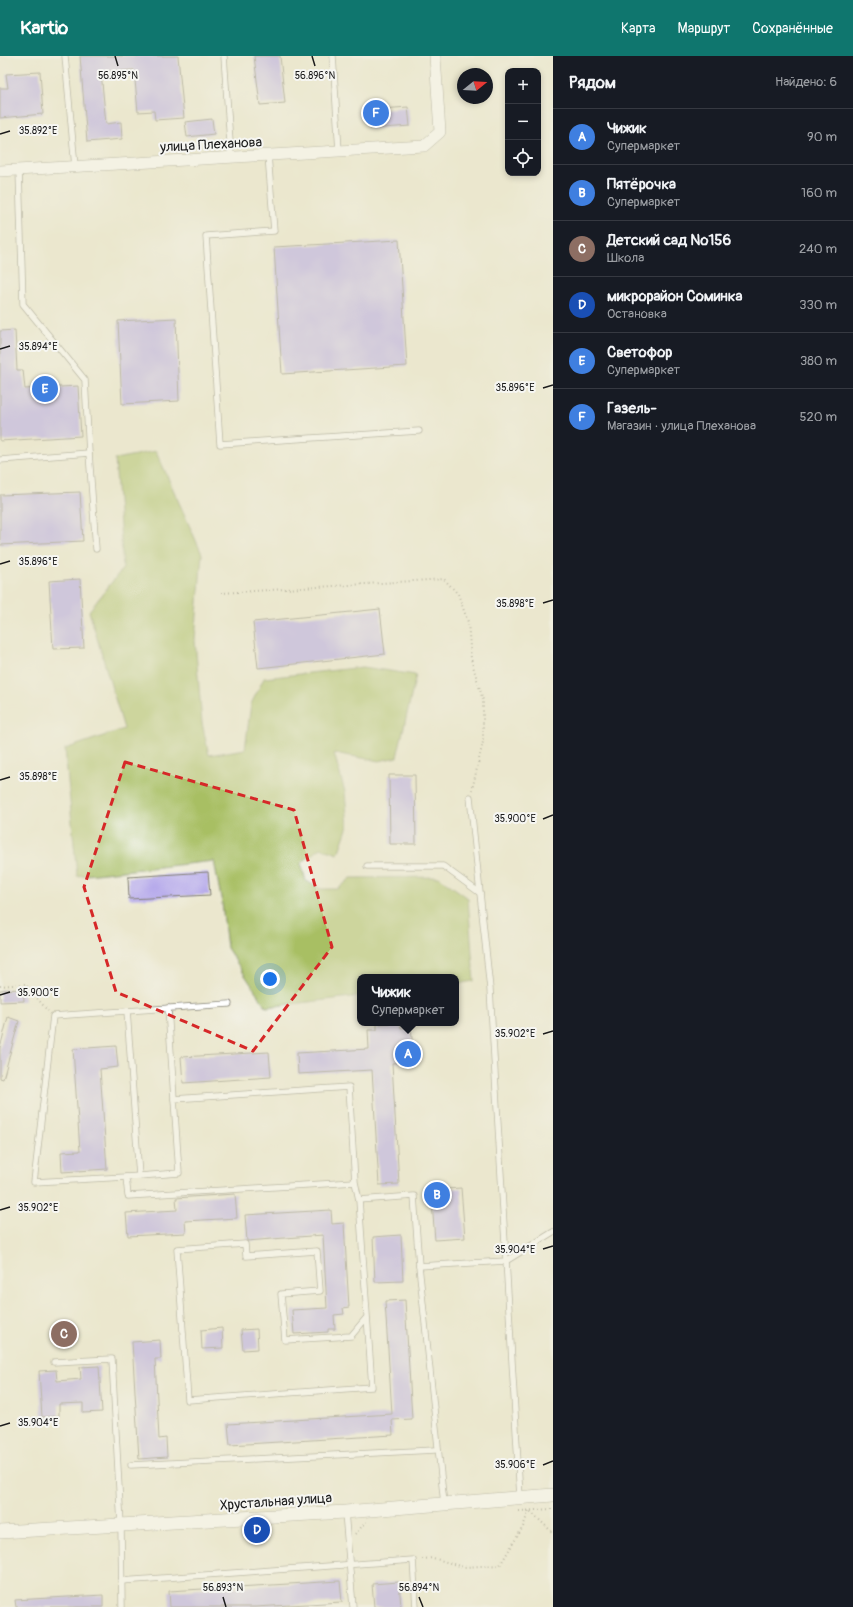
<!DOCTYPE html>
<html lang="ru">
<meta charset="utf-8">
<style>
:root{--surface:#171b24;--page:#20242c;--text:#f1f3f6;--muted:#9ea1a6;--line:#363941;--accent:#0f766e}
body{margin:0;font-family:Pangolin,sans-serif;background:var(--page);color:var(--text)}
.controls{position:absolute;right:12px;top:12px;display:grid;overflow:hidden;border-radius:8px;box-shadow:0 2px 6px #0003}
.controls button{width:36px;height:36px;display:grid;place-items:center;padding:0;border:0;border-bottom:1px solid var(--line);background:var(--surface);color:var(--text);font:20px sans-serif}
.compass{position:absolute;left:457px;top:12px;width:36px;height:36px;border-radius:50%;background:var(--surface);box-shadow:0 2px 6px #0003;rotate:72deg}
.you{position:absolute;left:270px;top:923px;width:14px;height:14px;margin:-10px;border:3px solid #fff;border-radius:50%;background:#1a73e8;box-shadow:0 0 0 6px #1a73e833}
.badge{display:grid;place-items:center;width:26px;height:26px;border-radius:50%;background:var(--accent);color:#fff;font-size:13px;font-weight:700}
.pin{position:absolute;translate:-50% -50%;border:2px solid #fff;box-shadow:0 1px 4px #0006}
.popup{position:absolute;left:357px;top:918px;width:102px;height:52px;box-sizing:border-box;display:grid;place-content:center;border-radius:8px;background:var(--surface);filter:drop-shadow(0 1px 3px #0005);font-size:13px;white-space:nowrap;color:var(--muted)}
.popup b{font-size:15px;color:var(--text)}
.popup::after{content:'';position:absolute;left:50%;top:100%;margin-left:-8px;border:8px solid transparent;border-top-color:var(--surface)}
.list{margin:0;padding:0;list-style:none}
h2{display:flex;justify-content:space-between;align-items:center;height:52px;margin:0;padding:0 16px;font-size:17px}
h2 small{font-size:13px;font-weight:400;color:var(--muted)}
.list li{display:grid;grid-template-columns:26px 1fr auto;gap:12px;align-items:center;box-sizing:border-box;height:56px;padding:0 16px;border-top:1px solid var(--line)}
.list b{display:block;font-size:15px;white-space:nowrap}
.list p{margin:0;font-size:13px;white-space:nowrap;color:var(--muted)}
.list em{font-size:13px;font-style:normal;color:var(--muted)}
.icon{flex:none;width:22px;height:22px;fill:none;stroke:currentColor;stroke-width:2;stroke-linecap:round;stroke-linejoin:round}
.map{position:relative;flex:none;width:553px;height:1551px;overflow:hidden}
header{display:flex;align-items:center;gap:24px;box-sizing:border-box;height:56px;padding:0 20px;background:var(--accent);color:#fff}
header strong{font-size:19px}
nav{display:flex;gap:22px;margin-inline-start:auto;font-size:14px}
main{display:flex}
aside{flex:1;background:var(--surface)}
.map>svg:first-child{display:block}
</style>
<header>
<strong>Kartio</strong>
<nav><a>Карта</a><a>Маршрут</a><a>Сохранённые</a></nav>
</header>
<main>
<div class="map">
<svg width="553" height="1551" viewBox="0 0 553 1551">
<rect width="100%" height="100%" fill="#f6f6f2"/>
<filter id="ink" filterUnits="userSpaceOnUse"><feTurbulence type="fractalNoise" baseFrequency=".025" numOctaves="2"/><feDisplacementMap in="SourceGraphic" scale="8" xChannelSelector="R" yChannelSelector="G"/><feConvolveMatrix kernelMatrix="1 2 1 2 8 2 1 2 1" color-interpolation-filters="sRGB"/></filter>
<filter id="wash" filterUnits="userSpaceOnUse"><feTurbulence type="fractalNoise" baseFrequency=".012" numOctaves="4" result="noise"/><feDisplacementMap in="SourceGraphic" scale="16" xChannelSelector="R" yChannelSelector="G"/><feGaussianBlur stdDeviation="0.9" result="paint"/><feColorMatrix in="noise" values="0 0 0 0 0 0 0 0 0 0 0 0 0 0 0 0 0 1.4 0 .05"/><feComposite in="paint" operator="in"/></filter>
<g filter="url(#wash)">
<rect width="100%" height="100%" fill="#ebe7ce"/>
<!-- green -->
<polygon fill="#a8bf64" stroke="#626e40" points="156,395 202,498 195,584 202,667 209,699 245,693 251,648 264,622 363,611 416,619 397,701 379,705 334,697 345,736 348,770 338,798 321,792 301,807 306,825 321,833 338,833 351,822 439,821 468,842 474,925 456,928 456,921 360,921 360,940 266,951 227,892 222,847 214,805 77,820 65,693 124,673 89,555 123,512 115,403"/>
<g id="blocks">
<!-- building -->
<g fill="#aea0ea">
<polygon points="80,0 178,0 184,62 155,64 154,55 138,56 134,14 101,16 106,68 121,66 122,83 87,86"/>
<polygon points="254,0 280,0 285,47 260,49"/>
<polygon points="40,16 43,58 0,62 0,32 8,32 6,18"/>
<polygon points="408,51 410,70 370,73 369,54"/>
<polygon points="212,63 214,78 187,81 185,66"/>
<polygon points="399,184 407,310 282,318 274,191"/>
<polygon points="176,262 179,345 122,348 118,265"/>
<polygon points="15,274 17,314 23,314 25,333 78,330 81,380 0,385 0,275"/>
<polygon points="80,436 83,485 0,489 0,439"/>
<polygon points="80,523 84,592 53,593 49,525"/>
<polygon points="380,553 385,598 258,612 253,566"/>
<polygon points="389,719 415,719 416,788 390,788"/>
<polygon points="208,816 210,839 129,843 128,821"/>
<polygon points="23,933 24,945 0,946 0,934"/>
<polygon points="8,961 19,965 3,1023 0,1022 0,992"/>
<polygon points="400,967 401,972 411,971 414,1006 392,1007 399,1128 379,1129 372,1014 298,1018 297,997 369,993 368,974 377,974 377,968"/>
<polygon points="116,990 118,1011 100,1013 107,1113 62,1116 61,1096 80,1095 73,993"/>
<polygon points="269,996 271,1021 183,1027 181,1001"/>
<polygon points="461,1132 465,1182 435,1184 431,1134"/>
<polygon points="235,1138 237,1162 185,1165 186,1177 128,1180 126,1157 177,1154 176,1142"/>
<polygon points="331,1154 332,1168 344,1167 349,1251 343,1252 344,1258 334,1259 335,1273 328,1273 328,1276 294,1278 292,1254 327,1252 323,1179 247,1185 245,1159"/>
<polygon points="401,1179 403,1225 375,1226 373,1181"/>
<polygon points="405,1244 412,1363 392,1364 393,1379 230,1389 228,1368 392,1358 385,1245"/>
<polygon points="222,1272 223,1292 202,1293 201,1274"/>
<polygon points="257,1273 258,1293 243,1294 241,1274"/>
<polygon points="160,1284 161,1303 155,1303 159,1383 166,1382 167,1401 139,1403 132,1286"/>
<polygon points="99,1310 102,1356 83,1357 83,1347 59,1348 59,1360 42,1361 39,1315 56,1314 57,1325 81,1323 80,1311"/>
<polygon points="340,1525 342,1546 255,1551 170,1551 169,1535"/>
<polygon points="399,1526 401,1551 374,1551 372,1528"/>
<polygon points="103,1539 103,1551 16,1551 15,1544"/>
</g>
</g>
</g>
<g filter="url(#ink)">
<use href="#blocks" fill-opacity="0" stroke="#848275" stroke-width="1"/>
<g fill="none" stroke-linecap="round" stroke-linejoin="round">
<defs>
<g id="service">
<polyline points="65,0 75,111"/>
<polyline points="224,0 231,101"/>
<polyline points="333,0 339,95"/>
<polyline points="268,99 274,175 206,180 220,388 419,375"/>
<polyline points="19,114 23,248 85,324 89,397"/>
<polyline points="0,404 89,397 96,493"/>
<polyline points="470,741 490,933 520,1441"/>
<polyline points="367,810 443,810 480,837"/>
<polyline points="168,952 174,1043"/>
<polyline points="127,955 139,1120"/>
<polyline points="126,1121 34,1126 53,960 229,948"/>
<polyline points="355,1126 128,1140 126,1121 179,1117 174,1043 349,1031 355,1126 359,1144 372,1331 188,1344 177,1193 245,1188 246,1200 317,1195 320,1235 281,1238 285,1284 351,1280 367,1261"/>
<polyline points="359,1144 414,1140 419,1210 444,1448"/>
<polyline points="419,1210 506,1205 553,1176"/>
<polyline points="54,1306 112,1303 121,1469 122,1551"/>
<polyline points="131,1409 435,1394"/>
<polyline points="345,1456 353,1551"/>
<polyline points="121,1525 413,1504 416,1551"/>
</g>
<polyline id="minor" points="0,115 424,90 440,76 435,0"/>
<polyline id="tertiary" points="0,1476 345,1456 553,1439"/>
</defs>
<!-- service casing -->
<use href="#service" stroke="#848275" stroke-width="7"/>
<!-- minor casing -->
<use href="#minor" stroke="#848275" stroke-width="12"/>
<!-- tertiary casing -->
<use href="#tertiary" stroke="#848275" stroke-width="14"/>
<!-- path -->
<g stroke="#848275" stroke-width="2" stroke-dasharray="1 3" stroke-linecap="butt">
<polyline points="221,537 444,523 458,538 468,566 471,603 483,644 483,686 472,734"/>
<polyline points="0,930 25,928 48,955"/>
<polyline points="519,1455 553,1453"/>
<polyline points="355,1478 366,1466"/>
<polyline points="422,1503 433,1502 463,1511 500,1509 523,1471 529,1454 553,1477"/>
</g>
<!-- service -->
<use href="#service" stroke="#fff" stroke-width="5.5"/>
<!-- minor -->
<use href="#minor" stroke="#fff" stroke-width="11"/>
<!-- tertiary -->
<use href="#tertiary" stroke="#fff" stroke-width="13"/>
</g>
</g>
<!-- marked area -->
<path d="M0 0H553V1551H0ZM 125,706 L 294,754 L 332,891 L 253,995 L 116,936 L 84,831 Z" fill="#ebe7ce" fill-opacity=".55" fill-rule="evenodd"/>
<path fill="none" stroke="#d62828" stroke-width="3" stroke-dasharray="8 5" stroke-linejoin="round" d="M 125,706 L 294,754 L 332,891 L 253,995 L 116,936 L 84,831 Z"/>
<!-- ticks -->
<path fill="none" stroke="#1c1c1c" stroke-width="1.5" d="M 115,0 L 118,10M 312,0 L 315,10M 0,78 L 10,75M 0,293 L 10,290M 543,332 L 553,329M 0,508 L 10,505M 543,547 L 553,544M 0,724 L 10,721M 543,763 L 553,759M 0,939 L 10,936M 543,978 L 553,975M 0,1154 L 10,1151M 543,1193 L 553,1190M 0,1370 L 10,1367M 543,1409 L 553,1405M 223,1541 L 226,1551M 419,1541 L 423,1551"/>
<g text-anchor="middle" stroke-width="4" stroke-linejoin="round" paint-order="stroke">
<!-- street labels -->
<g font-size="14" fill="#1c1c1c" stroke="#f6f6f2">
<text transform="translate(211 88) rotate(-3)" y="5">улица Плеханова</text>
<text transform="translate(276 1445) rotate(-4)" y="5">Хрустальная улица</text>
</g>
</g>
<g font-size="10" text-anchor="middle" fill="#1c1c1c" stroke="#f6f6f2" stroke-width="4" stroke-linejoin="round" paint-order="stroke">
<text x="118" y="23">56.895°N</text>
<text x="315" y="23">56.896°N</text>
<text x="38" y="78">35.892°E</text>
<text x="38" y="294">35.894°E</text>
<text x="515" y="335">35.896°E</text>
<text x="38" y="509">35.896°E</text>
<text x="515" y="551">35.898°E</text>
<text x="38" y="724">35.898°E</text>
<text x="515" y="766">35.900°E</text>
<text x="38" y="940">35.900°E</text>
<text x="515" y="981">35.902°E</text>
<text x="38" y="1155">35.902°E</text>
<text x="515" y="1197">35.904°E</text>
<text x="38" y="1370">35.904°E</text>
<text x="515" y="1412">35.906°E</text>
<text x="223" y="1535">56.893°N</text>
<text x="419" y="1535">56.894°N</text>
</g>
</svg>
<div class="controls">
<button>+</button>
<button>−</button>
<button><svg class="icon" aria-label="locate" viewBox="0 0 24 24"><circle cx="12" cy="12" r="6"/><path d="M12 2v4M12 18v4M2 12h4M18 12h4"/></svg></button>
</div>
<svg class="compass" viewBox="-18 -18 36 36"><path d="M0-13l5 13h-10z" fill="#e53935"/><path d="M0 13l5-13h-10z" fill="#9ea1a6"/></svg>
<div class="you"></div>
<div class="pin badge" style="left:408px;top:998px;background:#3f7fe0">A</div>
<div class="popup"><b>Чижик</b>Супермаркет</div>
<div class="pin badge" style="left:437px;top:1139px;background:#3f7fe0">B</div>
<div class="pin badge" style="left:64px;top:1278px;background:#8d6e63">C</div>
<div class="pin badge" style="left:257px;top:1474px;background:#1a4fb4">D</div>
<div class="pin badge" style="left:45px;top:333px;background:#3f7fe0">E</div>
<div class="pin badge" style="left:376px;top:57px;background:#3f7fe0">F</div>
</div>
<aside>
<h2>Рядом<small>Найдено: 6</small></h2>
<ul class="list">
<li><span class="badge" style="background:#3f7fe0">A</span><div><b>Чижик</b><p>Супермаркет</p></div><em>90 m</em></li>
<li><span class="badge" style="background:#3f7fe0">B</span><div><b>Пятёрочка</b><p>Супермаркет</p></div><em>160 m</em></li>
<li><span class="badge" style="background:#8d6e63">C</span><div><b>Детский сад №156</b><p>Школа</p></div><em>240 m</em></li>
<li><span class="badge" style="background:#1a4fb4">D</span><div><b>микрорайон Соминка</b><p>Остановка</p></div><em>330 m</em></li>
<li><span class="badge" style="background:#3f7fe0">E</span><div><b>Светофор</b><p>Супермаркет</p></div><em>380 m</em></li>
<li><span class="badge" style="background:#3f7fe0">F</span><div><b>Газель-</b><p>Магазин · улица Плеханова</p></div><em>520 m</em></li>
</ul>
</aside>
</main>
